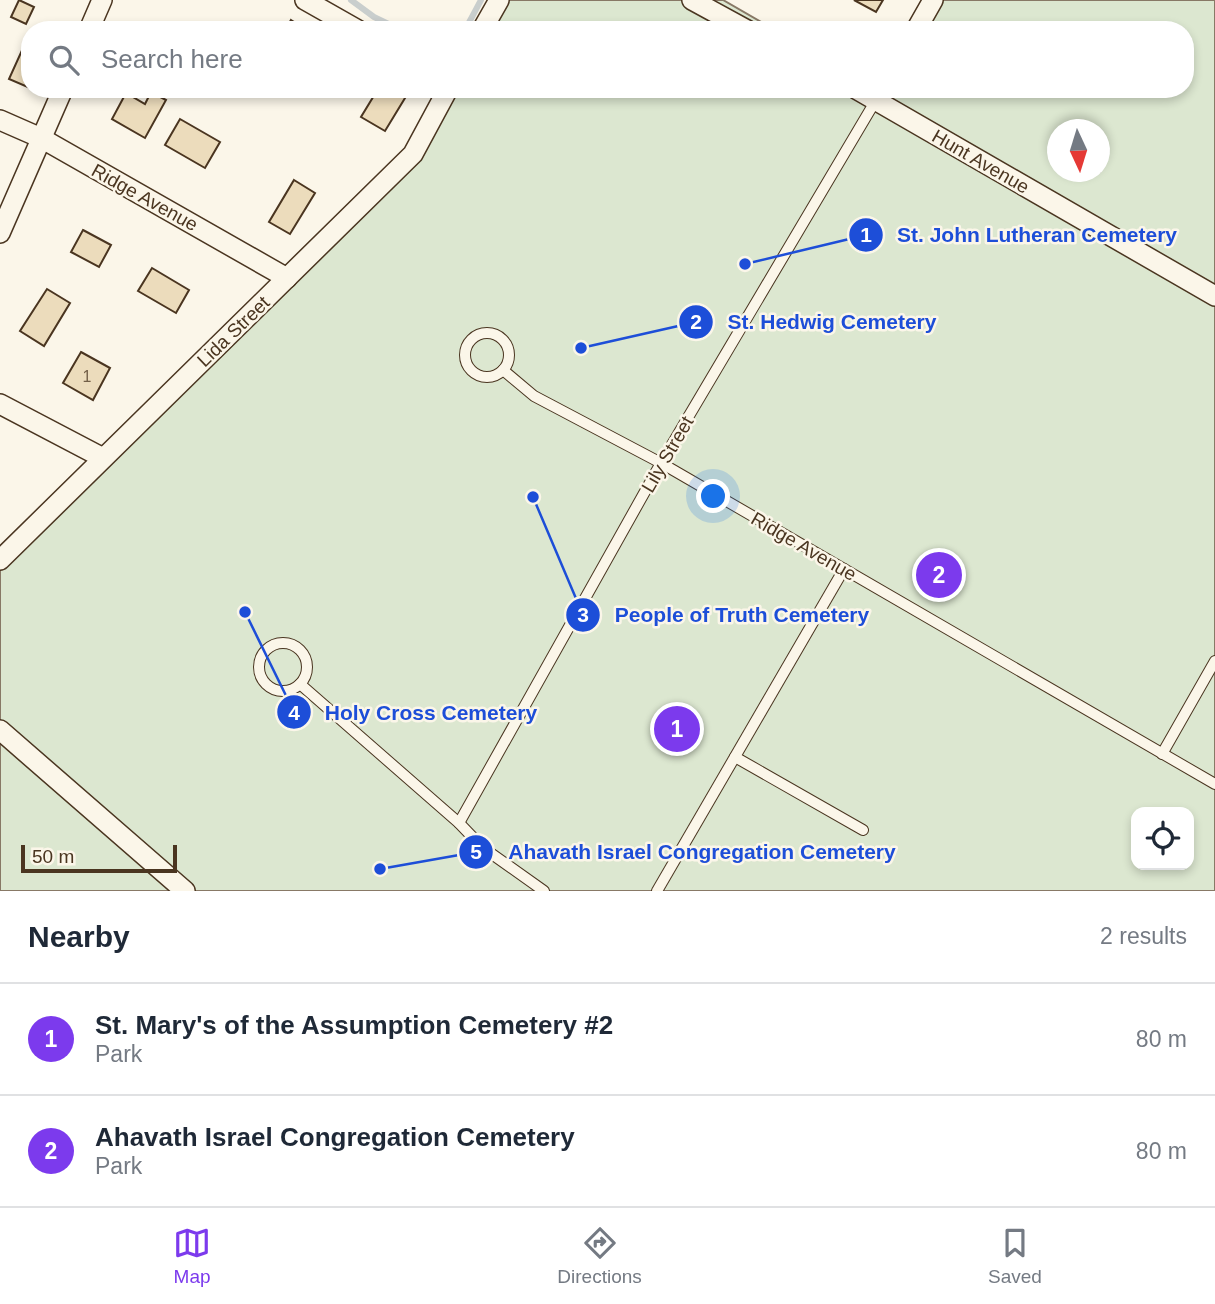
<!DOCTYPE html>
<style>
:root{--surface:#fff;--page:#f2f2f3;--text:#1f2937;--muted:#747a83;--line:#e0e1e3;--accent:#7c3aed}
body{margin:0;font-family:Helvetica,sans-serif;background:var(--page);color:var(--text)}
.controls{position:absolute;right:21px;bottom:21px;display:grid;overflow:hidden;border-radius:14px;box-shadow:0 4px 10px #0003}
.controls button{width:63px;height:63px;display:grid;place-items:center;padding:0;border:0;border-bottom:2px solid var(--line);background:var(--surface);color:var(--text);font:35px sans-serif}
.compass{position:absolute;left:1047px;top:119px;width:63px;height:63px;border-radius:50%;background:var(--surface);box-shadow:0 4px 10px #0003;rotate:176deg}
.scale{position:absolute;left:21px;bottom:18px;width:156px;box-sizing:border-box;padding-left:7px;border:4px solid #4a3520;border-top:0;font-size:19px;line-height:24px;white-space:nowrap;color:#4a3520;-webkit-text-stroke:5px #fbf6e9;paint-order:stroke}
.you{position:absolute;left:714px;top:497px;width:24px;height:24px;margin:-18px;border:5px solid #fff;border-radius:50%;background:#1a73e8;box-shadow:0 0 0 10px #1a73e833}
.badge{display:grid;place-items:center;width:46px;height:46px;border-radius:50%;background:var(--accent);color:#fff;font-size:23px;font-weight:700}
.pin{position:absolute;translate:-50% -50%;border:4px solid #fff;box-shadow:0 2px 7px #0006}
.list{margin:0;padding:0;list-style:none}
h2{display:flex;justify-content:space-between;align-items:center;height:91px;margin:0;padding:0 28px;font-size:30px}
h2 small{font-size:23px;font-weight:400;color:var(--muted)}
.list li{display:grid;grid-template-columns:46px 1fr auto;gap:21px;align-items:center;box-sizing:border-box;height:112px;padding:0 28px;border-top:2px solid var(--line)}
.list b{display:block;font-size:26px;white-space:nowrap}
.list p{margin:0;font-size:23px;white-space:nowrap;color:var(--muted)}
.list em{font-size:23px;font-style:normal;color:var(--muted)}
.icon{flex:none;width:38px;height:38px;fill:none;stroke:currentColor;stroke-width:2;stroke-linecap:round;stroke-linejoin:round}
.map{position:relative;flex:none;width:1215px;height:891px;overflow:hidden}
.search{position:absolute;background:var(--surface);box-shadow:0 4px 10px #0003;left:21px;right:21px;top:21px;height:77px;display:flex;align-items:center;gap:18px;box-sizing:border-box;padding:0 24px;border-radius:28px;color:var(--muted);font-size:26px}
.sheet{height:315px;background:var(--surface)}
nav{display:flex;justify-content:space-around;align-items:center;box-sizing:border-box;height:98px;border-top:2px solid var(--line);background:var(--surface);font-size:19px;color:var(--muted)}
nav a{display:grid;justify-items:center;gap:4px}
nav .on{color:var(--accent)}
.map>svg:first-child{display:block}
</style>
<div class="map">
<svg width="1215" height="891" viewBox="0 0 1215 891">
<rect width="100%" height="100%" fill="#fbf6e9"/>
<!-- green -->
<g fill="#dce7d0" stroke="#887966" stroke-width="2" fill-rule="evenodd">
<polygon points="498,0 723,0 775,30 481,30"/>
<path d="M 933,0 L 1215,0 L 1215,891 L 0,891 L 0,559 L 405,169 L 448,89 L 1185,89 L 1185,30 L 916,30 ZM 1058,130 L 1100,130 L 1100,172 L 1058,172 ZM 1136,812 L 1189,812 L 1189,865 L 1136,865 Z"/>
</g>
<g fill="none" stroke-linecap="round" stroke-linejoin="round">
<!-- stream -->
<g stroke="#c9cecd" stroke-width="6">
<polyline points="351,0 374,17 401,30"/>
<polyline points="465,30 481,0"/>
</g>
</g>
<!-- building -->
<g fill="#ecdcbc" stroke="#4a3520" stroke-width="2">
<polygon points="19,0 34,7 26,24 11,17"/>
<polygon points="854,0 883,0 876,12"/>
<polygon points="291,20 307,30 285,30"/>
<polygon points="28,37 30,38 30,88 9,79"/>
<polygon points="378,89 391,89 405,98 385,131 361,117"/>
<polygon points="151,92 166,100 145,138 112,119 126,93 145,104"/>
<polygon points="180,119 220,142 205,168 165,145"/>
<polygon points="294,180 315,193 290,234 269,222"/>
<polygon points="83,230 111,245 99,267 71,252"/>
<polygon points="152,268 189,290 176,313 138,291"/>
<polygon points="47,289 70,303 44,346 20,331"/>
<polygon points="81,352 110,368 93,400 63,383"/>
</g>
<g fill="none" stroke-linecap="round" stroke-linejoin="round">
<defs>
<g id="service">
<circle cx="487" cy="355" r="22"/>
<polyline points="503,370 534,396 661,463 1215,784"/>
<circle cx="283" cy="667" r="24"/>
<polyline points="300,684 459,823 482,847 544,891"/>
<polyline points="1162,754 1215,661"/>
<polyline points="735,757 863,830"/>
<polyline points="459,823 661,463 876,100"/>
<polyline points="657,891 844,569"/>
</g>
<g id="minor">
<polyline points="305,0 358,30"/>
<polyline points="692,0 747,30"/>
<polyline points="89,30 102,0"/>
<polyline points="482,30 499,0"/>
<polyline points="916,30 933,0"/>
<polyline points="856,89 1215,296"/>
<polyline points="0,120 41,138 287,278"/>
<polyline points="0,233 63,89"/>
<polyline points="0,404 103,458"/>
<polyline points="0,560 413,154 448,89"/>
<polyline points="0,730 185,891"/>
</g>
</defs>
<!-- service casing -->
<use href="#service" stroke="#4a3520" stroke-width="12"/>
<!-- minor casing -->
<use href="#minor" stroke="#4a3520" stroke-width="22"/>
<!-- service -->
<use href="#service" stroke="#fbf6e9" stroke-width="10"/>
<!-- minor -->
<use href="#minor" stroke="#fbf6e9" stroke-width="19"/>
</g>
<g text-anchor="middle" stroke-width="5" stroke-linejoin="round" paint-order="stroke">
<!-- number labels -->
<g font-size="16" fill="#725f47">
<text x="87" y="382">1</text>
</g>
<!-- street labels -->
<g font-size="19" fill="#4a3520" stroke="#fbf6e9">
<text transform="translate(981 161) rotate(30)" y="7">Hunt Avenue</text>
<text transform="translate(145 197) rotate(29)" y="7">Ridge Avenue</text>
<text transform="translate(233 331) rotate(-44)" y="7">Lida Street</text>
<text transform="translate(667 454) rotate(-60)" y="7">Lily Street</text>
<text transform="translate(804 546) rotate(30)" y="7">Ridge Avenue</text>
</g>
</g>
<!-- callouts -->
<path fill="none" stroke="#1d4ed8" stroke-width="2.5" d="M745 264L866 235M581 348L696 322M533 497L583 615M245 612L294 712M380 869L476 852"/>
<g fill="#1d4ed8" stroke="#fbf6e9" stroke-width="2.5">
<circle cx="745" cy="264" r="7"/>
<circle cx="581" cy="348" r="7"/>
<circle cx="533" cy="497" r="7"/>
<circle cx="245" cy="612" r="7"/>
<circle cx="380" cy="869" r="7"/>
<circle cx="866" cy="235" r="18"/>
<circle cx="696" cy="322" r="18"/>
<circle cx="583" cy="615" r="18"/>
<circle cx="294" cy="712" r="18"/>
<circle cx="476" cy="852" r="18"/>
</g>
<g font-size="21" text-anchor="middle" font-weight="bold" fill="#fff">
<text x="866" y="242">1</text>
<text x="696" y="329">2</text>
<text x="583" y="622">3</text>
<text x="294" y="720">4</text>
<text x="476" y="859">5</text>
</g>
<g font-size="21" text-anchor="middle" font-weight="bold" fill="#1d4ed8" stroke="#fbf6e9" stroke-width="5" stroke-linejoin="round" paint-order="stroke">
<text x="1037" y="242">St. John Lutheran Cemetery</text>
<text x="832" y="329">St. Hedwig Cemetery</text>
<text x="742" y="622">People of Truth Cemetery</text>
<text x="431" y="720">Holy Cross Cemetery</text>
<text x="702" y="859">Ahavath Israel Congregation Cemetery</text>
</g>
</svg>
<div class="controls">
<button><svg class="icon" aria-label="locate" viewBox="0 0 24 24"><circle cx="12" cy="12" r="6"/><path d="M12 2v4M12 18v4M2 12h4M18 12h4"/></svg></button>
</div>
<svg class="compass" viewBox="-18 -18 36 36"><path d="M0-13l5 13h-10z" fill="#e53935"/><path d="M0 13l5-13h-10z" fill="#747a83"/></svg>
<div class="scale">50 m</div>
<div class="you"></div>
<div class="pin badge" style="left:677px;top:729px">1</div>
<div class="pin badge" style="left:939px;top:575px">2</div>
<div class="search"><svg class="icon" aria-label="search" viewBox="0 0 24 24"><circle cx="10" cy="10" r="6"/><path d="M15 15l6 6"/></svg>Search here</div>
</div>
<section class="sheet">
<h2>Nearby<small>2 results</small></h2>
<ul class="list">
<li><span class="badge">1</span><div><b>St. Mary's of the Assumption Cemetery #2</b><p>Park</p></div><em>80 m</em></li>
<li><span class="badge">2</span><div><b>Ahavath Israel Congregation Cemetery</b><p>Park</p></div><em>80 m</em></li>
</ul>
</section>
<nav>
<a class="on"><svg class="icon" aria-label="map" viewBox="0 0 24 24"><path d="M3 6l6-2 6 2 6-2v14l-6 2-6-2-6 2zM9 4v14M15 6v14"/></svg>Map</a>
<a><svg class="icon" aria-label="directions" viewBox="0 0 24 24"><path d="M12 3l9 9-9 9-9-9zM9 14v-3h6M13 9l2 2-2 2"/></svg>Directions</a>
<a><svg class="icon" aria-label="saved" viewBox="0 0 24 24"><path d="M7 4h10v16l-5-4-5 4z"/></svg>Saved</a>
</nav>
